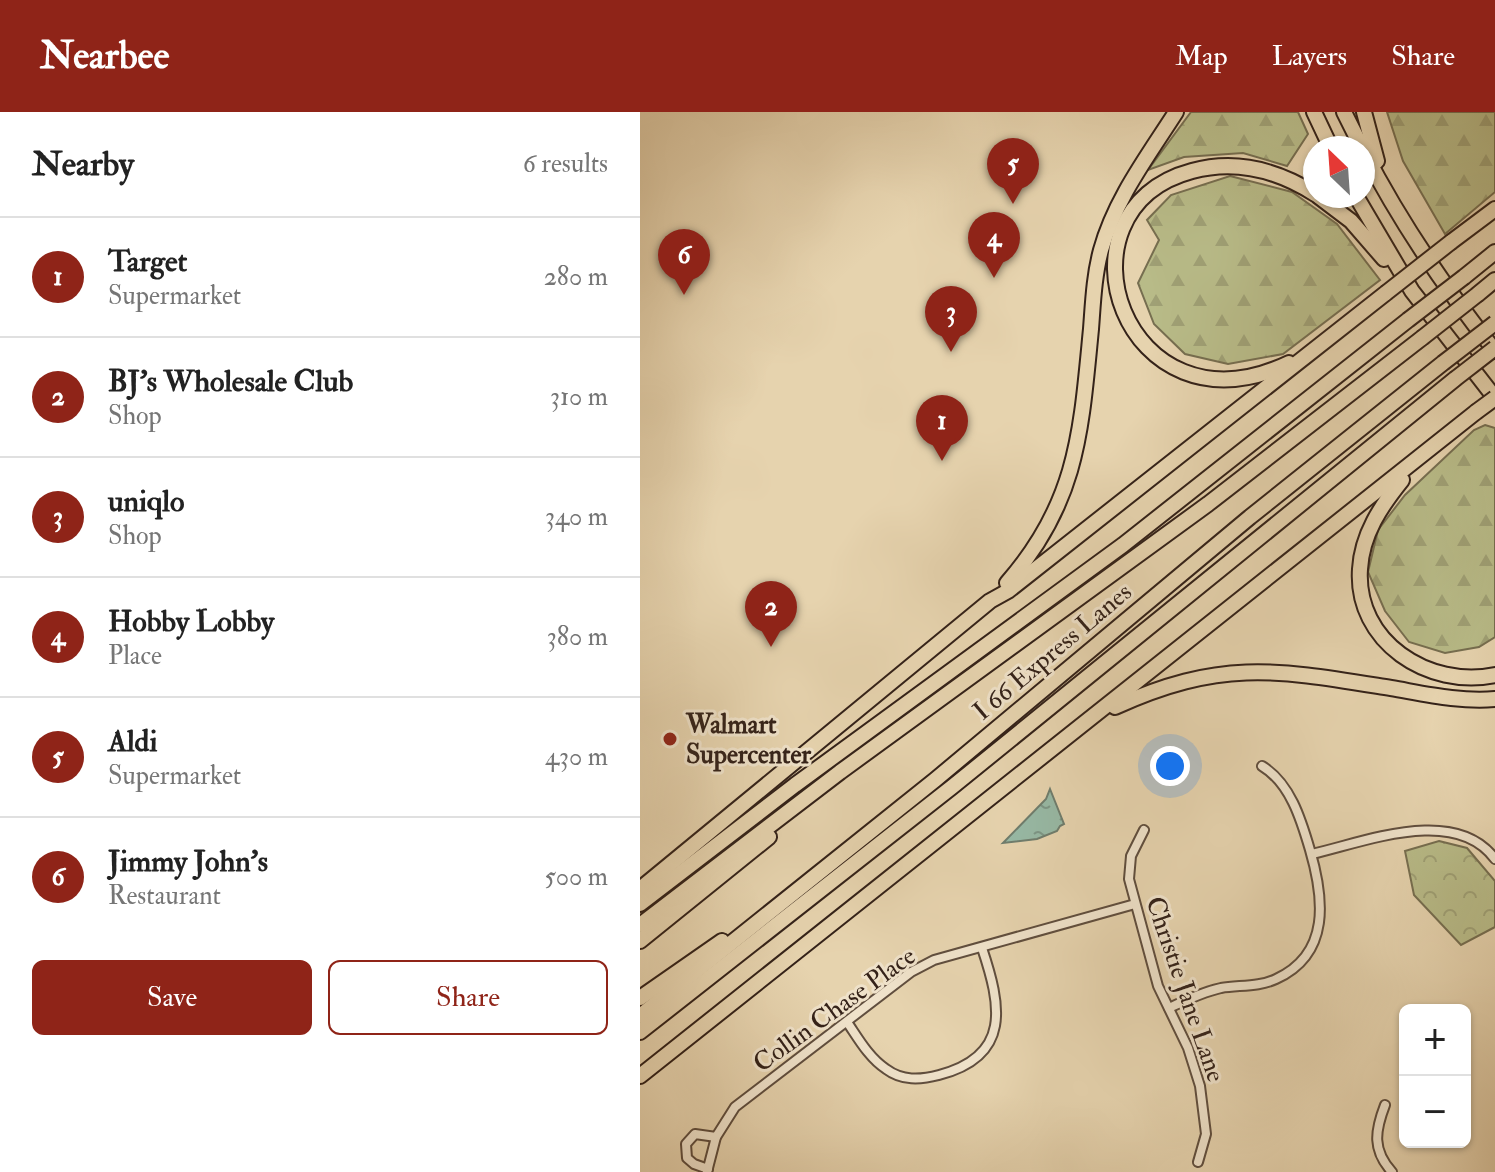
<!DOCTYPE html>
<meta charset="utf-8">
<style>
:root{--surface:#fff;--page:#f2f2f2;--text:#222;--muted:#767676;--line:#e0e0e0;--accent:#8f2418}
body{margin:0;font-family:"IM FELL Double Pica",serif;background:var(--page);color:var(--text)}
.controls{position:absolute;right:24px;bottom:24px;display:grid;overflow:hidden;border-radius:12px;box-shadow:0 2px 6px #0004}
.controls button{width:72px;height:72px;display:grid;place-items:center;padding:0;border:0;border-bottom:2px solid var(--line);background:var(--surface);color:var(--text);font:40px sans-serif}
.compass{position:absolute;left:663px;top:24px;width:72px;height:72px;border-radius:50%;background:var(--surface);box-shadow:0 2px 6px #0004;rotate:335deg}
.you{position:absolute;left:530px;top:654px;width:28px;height:28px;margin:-20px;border:6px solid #fff;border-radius:50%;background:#1a73e8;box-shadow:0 0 0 12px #1a73e833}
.badge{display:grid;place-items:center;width:52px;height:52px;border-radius:50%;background:var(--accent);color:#fff;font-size:26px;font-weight:700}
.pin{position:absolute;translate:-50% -66px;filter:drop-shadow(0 2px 4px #0008)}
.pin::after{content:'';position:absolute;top:42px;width:28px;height:24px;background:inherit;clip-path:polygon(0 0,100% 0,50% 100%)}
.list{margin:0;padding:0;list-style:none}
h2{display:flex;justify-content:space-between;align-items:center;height:104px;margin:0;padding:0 32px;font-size:34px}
h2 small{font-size:26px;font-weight:400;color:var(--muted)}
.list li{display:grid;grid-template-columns:52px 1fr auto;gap:24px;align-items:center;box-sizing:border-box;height:120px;padding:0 32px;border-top:2px solid var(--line)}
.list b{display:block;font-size:30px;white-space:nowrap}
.list p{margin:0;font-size:26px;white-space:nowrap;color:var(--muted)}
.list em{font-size:26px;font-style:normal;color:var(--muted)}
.actions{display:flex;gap:16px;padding:24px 32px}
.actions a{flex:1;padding:18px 0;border:2px solid var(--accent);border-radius:12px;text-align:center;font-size:28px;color:var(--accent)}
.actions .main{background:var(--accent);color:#fff}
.map{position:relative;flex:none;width:855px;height:1060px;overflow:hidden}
header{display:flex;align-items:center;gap:48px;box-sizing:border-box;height:112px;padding:0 40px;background:var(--accent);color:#fff}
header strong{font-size:38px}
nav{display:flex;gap:44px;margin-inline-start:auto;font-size:28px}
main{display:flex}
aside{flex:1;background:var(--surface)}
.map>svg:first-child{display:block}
</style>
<header>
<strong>Nearbee</strong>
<nav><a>Map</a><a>Layers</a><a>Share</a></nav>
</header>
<main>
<aside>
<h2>Nearby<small>6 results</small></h2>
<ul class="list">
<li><span class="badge">1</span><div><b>Target</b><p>Supermarket</p></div><em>280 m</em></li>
<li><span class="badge">2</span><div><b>BJ's Wholesale Club</b><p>Shop</p></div><em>310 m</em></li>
<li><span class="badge">3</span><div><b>uniqlo</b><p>Shop</p></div><em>340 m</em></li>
<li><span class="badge">4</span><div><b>Hobby Lobby</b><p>Place</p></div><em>380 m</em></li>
<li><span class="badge">5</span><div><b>Aldi</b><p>Supermarket</p></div><em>430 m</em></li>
<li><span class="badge">6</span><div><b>Jimmy John's</b><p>Restaurant</p></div><em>500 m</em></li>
</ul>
<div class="actions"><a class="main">Save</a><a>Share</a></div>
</aside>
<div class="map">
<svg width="855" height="1060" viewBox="0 0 855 1060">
<defs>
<pattern id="forest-firs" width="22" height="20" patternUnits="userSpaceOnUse" patternTransform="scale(2)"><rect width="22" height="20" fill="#b8bb88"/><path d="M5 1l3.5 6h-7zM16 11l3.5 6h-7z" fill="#9fa075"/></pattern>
<pattern id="park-crowns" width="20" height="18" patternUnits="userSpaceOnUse" patternTransform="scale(2)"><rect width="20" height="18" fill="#b8bb88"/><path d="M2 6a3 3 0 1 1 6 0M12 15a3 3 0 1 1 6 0" fill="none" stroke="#9fa075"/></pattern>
<pattern id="water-ripples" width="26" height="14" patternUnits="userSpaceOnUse" patternTransform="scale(2)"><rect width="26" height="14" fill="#97b9a5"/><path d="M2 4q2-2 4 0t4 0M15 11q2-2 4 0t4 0" fill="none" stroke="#7c9686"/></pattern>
</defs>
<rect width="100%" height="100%" fill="#e6d3ae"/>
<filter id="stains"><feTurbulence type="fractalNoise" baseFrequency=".0025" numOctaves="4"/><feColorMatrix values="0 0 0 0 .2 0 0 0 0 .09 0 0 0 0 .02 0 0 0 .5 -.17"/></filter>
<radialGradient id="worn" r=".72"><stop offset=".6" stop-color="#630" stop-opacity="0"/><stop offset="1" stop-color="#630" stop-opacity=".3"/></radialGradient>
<!-- forest -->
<g fill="url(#forest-firs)" stroke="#766e50" stroke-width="2">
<polygon points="551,0 658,0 668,22 647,54 603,41 544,45 508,58"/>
<polygon points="747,0 855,0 855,80 805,122 763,49"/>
<polygon points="590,64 652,80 697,112 740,168 643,242 588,252 545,242 514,212 498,171 519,128 507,108 531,83"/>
<polygon points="845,313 855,316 855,525 839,535 805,541 769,530 745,499 728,460 738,418 765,383 834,318"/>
</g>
<!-- park -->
<polygon fill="url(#park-crowns)" stroke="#766e50" stroke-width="2" points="799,729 827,736 855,769 855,815 821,833 774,783 765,739"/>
<!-- water -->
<polygon fill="url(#water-ripples)" stroke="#6f7d6d" stroke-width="2" points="410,677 424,712 420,714 417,719 397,727 363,731 406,687"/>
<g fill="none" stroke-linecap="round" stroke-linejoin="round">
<defs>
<g id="minor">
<polyline points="504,718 491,744 489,767 518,874 548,936 560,974 566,1022 558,1050"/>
<path d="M 672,742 C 725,730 815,693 855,747"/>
<path d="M 529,896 C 546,888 563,880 581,876 C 599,873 619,875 636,867 C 691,842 684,786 670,738 C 661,707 650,671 622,654"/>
<path d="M 207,910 C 218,926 229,946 246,957 C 262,969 280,968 299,963 C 372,944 361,893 342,836"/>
<path d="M 745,993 C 735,1019 732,1038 752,1060"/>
<polyline points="68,1057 54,1052 47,1046 46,1032 55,1022 76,1025"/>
<polyline points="67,1060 76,1025 95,995 271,860 294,848 495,792"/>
</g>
<g id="motorway">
<polyline points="674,0 691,36"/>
<polyline points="704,0 722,36"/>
<polyline points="724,0 737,49"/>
<path d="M 723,38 C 760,110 805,176 855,239"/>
<polyline points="678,84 711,109 744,147"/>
<polyline points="716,84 772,179 855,286"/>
<polyline points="811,130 855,97"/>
<polyline points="824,165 855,140"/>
<polyline points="838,182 855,168"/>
<path d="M 649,251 C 484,330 406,98 552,59 C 596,47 637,58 675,82"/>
<path d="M 762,368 C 741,394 722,422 720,457 C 715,530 789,577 855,563"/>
<path d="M 367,471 C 438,390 441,319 451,217 C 453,191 454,164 461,138 C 475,87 508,44 536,0"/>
<path d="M 475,595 C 583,546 639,558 751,576 C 786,582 820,590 855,587"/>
<polyline points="0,777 350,489 368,479 746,181"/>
<polyline points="0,792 155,673 483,433 768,208"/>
<polyline points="0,813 200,660 568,392 782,226"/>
<polyline points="0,829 129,725"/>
<polyline points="0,886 82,829"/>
<polyline points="0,904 295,668 610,405 803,251"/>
<polyline points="0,920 312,675 815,267"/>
<polyline points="0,964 836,300"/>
</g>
</defs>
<!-- minor casing -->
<use href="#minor" stroke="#604e3e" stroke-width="12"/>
<!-- motorway casing -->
<use href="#motorway" stroke="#342219" stroke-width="18"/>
<!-- minor -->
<use href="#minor" stroke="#efe2ca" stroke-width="8"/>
<!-- motorway -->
<use href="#motorway" stroke="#e6d3ae" stroke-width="14"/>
<defs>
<g id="motorway-bridge">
<polyline points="746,181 811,130"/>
<polyline points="768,208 824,165"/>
<polyline points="782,226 838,182"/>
<polyline points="803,251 855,211"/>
<polyline points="815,267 855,236"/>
<polyline points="836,300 855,286"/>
</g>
</defs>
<!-- motorway-bridge casing -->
<use href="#motorway-bridge" stroke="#342219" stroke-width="18" stroke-linecap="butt"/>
<!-- motorway-bridge -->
<use href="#motorway-bridge" stroke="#e6d3ae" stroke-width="14"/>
</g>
<!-- markers -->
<circle fill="#8f2418" stroke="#efe2ca" stroke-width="3" cx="30" cy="627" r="8"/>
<g text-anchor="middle" stroke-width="6" stroke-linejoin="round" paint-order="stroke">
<!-- street labels -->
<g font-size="26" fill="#342219" stroke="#efe2ca">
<text transform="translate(412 539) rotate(-40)" y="9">I 66 Express Lanes</text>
<text transform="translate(546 877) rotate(71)" y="9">Christie Jane Lane</text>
<text transform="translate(194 897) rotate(-36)" y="9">Collin Chase Place</text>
</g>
<!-- poi labels -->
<g font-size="26" font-weight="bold" fill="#342219" stroke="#efe2ca" text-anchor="start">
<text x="46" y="621">Walmart<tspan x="46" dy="30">Supercenter</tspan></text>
</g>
</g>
<rect width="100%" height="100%" filter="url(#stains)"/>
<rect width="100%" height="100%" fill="url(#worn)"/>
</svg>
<div class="controls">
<button>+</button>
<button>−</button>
</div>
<svg class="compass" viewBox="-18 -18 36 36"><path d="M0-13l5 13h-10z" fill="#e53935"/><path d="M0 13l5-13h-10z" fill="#767676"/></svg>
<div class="you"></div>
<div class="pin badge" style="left:302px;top:349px">1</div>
<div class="pin badge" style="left:131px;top:535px">2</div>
<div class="pin badge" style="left:311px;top:240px">3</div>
<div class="pin badge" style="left:354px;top:166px">4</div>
<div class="pin badge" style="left:373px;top:92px">5</div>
<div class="pin badge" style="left:44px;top:183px">6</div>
</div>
</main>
